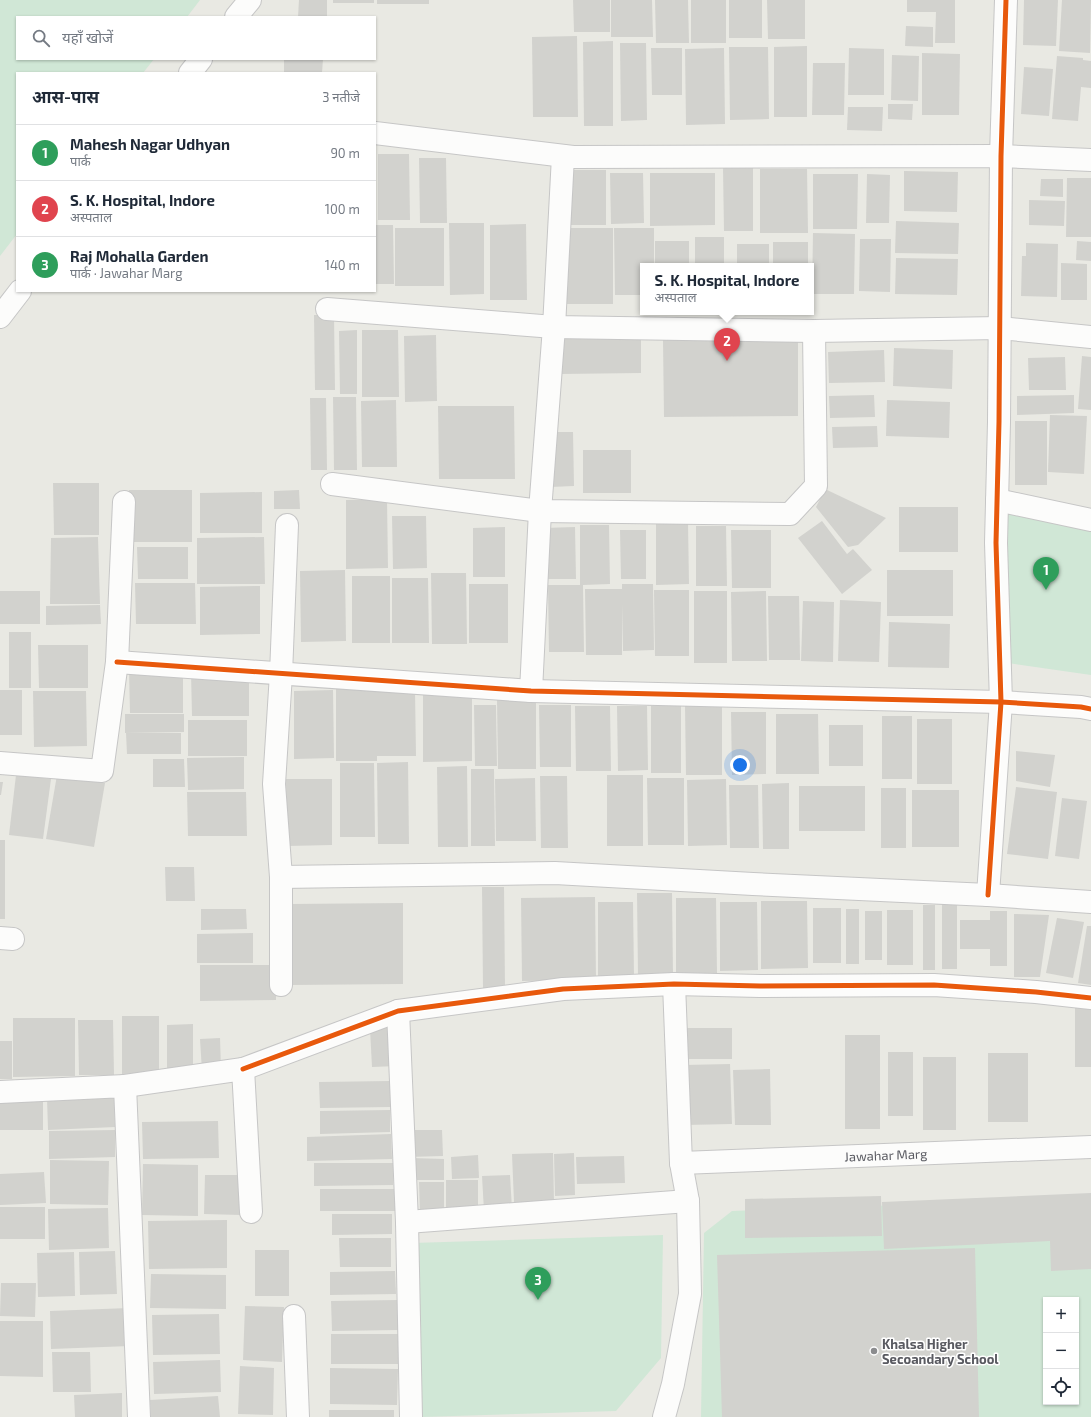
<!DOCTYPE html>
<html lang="hi">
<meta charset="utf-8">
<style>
:root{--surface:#fff;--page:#f6f6f7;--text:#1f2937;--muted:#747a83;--line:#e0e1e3;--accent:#0f766e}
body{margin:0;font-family:"Exo 2","Noto Sans Devanagari",sans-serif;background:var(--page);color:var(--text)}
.controls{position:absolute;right:12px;bottom:12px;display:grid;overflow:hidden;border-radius:0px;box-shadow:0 1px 3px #0004}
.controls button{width:36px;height:36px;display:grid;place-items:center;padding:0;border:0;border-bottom:1px solid var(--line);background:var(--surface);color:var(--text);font:20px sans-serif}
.you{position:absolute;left:740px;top:765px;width:14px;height:14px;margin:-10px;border:3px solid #fff;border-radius:50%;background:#1a73e8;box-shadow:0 0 0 6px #1a73e833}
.badge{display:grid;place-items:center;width:26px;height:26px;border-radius:50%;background:var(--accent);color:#fff;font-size:13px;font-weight:700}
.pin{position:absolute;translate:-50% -33px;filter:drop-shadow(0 1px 2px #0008)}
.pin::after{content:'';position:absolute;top:21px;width:14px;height:12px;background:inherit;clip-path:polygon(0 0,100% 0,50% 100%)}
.popup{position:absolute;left:640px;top:263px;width:174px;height:52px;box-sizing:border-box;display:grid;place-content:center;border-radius:0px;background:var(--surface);filter:drop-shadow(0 1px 3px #0005);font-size:13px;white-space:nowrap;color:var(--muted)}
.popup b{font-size:15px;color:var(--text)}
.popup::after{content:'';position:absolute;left:50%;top:100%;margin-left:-8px;border:8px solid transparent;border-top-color:var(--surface)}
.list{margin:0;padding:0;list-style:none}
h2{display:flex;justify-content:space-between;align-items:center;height:52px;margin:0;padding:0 16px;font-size:17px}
h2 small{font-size:13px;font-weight:400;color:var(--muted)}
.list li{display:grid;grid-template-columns:26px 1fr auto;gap:12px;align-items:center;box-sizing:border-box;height:56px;padding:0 16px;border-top:1px solid var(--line)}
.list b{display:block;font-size:15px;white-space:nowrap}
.list p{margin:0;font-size:13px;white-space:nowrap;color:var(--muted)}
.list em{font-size:13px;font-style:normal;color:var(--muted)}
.icon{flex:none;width:22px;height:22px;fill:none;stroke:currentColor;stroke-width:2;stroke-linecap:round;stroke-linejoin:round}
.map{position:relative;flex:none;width:1091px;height:1417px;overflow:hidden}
.search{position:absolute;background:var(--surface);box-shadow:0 1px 3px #0004;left:16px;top:16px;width:360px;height:44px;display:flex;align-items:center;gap:10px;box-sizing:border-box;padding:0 14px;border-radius:0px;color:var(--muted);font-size:15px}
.panel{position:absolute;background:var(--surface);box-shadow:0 1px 3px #0004;left:16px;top:72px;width:360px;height:220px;border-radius:0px}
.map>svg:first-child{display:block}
</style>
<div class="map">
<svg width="1091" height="1417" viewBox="0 0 1091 1417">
<rect width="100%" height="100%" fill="#e9e9e3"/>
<!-- green -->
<g fill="#d0e7d6" fill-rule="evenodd">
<polygon points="0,0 200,0 187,17 17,17 17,59 154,59 143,73 17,73 17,234 0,256"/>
<polygon points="1007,514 1091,520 1091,675 994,661"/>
<path d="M 1091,1198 L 1091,1417 L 701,1417 L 704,1233 L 732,1211 ZM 1046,1300 L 1076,1300 L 1076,1402 L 1046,1402 Z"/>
<polygon points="663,1235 661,1358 616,1411 421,1417 412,1243"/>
</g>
<!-- building -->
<g fill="#d2d2ce">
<polygon points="299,0 327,0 327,17 298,17"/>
<rect x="333" y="0" width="41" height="3"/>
<rect x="377" y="0" width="52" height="4"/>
<polygon points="573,0 610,0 610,32 574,32"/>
<polygon points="611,0 652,0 653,37 611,37"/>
<polygon points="655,0 688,0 689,43 656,43"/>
<rect x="691" y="0" width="35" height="43"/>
<rect x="729" y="0" width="33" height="38"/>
<polygon points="767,0 805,0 805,39 768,39"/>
<polygon points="907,0 955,0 955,43 935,43 936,12 907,12"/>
<polygon points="1024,0 1058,0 1056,46 1023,45"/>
<polygon points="1062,0 1091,0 1090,53 1059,51"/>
<polygon points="906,26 933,27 933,47 905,46"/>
<polygon points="577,36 578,117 533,117 532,37"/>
<polygon points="613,41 613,126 584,126 583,42"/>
<polygon points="620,43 646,43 647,120 621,121"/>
<polygon points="807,46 807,117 774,117 774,47"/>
<polygon points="729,47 768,47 769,119 730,120"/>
<polygon points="651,48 682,48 682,95 652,95"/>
<polygon points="724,48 725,124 686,125 685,49"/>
<polygon points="849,48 884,49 884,95 848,95"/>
<polygon points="922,53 960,54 959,115 922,115"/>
<polygon points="892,55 919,56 918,101 891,100"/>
<polygon points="1057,56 1083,58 1083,60 1091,61 1091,88 1081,87 1078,121 1052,119"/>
<polygon points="284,59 323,59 322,73 284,73"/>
<polygon points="813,63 845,63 844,115 812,115"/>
<polygon points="1024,67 1053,69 1049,116 1021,114"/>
<polygon points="888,104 913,104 912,120 888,119"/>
<polygon points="848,107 883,107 882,131 847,130"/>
<polygon points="378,154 409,154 410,220 378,220"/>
<polygon points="419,158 446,158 447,223 420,223"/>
<polygon points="723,168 753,168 753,231 724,231"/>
<polygon points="760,169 807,169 808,233 760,233"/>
<polygon points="570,170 606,170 606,225 571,225"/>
<polygon points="904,171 958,172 957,212 904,211"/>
<polygon points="610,173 643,173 644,223 611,224"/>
<polygon points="650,173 715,173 715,225 650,226"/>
<polygon points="813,174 858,174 857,229 813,229"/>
<polygon points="867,174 890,175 889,223 866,223"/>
<polygon points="1067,178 1091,178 1091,237 1066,237"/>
<polygon points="1041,179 1063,179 1063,197 1040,196"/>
<polygon points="1029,200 1065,201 1064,226 1029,225"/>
<polygon points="896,221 959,223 958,254 895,253"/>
<polygon points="449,223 484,223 484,294 450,295"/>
<polygon points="526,224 527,300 490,300 490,225"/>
<polygon points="375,225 393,225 394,284 375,284"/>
<rect x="395" y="228" width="49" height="58"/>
<polygon points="564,228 613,228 613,304 565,304"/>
<polygon points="614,228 654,228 654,266 643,266 643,295 615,295"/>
<polygon points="813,233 855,234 854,294 812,294"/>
<rect x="695" y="237" width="29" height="29"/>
<polygon points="860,239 891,239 890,292 859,291"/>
<rect x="655" y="241" width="34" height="25"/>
<polygon points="1077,241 1091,242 1091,261 1076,260"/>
<rect x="773" y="242" width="35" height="24"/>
<polygon points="1026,243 1058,244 1057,297 1021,296 1022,256 1026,256"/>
<rect x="737" y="244" width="32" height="22"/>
<polygon points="896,258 958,259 957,295 895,294"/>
<polygon points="1061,263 1087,264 1087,300 1061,300"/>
<polygon points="314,315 334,315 335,390 315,390"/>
<polygon points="357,330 357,394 340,394 339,331"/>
<polygon points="362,330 398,330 399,397 362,397"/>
<polygon points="436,335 437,401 405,402 404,336"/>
<polygon points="641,336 641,373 560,374 560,337"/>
<polygon points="798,338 798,416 664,417 663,340"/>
<polygon points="894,348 953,350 952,389 893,386"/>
<polygon points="884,350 885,382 829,383 828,352"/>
<polygon points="1082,356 1091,357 1091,410 1078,409"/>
<polygon points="1065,357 1066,390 1029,390 1028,358"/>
<polygon points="874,395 875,417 830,418 829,396"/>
<polygon points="1074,395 1074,413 1017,415 1017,396"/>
<polygon points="333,397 356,397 357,470 334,470"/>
<polygon points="310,398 326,398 327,470 311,470"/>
<polygon points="396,400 397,467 362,467 361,401"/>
<polygon points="887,400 950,402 949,438 886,436"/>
<polygon points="438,406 514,406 515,479 439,479"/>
<polygon points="1050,415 1087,416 1084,474 1048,472"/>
<rect x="1015" y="421" width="32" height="64"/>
<polygon points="877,426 878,447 833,448 832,427"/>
<polygon points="550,432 573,432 574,486 550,487"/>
<rect x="583" y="450" width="48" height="43"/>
<polygon points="53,483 99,483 99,535 54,535"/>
<polygon points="825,489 886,518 858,545 848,547 816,507"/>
<polygon points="129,490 192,490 192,542 130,542"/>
<polygon points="299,490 300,509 274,509 274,491"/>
<polygon points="262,492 262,533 200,533 200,493"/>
<polygon points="387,499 388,568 346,569 346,500"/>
<rect x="899" y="507" width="59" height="45"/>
<polygon points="392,516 426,516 427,568 393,569"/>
<polygon points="822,521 847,554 853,549 872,570 842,594 798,538"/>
<polygon points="656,523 688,523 689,584 656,585"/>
<polygon points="580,525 609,525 610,584 583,585 584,652 549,652 548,585 580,585"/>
<polygon points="696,526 726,526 727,586 696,586"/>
<polygon points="505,527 505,577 473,577 473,528"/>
<polygon points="575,527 576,579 545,579 544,528"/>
<polygon points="620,530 646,530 646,579 621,579"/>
<polygon points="731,530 771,530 771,588 732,588"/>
<polygon points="98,537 100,604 50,604 51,538"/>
<polygon points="264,537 265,584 197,584 197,538"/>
<polygon points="137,547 188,547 188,579 138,579"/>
<polygon points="345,570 346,641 301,642 300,571"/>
<rect x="887" y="570" width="66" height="46"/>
<polygon points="431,573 466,573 467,644 432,644"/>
<rect x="352" y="576" width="38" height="67"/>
<polygon points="392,578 428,578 429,643 392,643"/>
<polygon points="135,583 195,583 196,624 136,624"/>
<rect x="469" y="584" width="39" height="59"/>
<polygon points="622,584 653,584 654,650 623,651 622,604 622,655 586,655 585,589 622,589"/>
<polygon points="260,586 260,634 200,635 200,587"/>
<polygon points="654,590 689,590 689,656 655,656"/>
<rect x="0" y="591" width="40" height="33"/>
<rect x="694" y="591" width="33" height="72"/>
<polygon points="766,591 767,661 732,661 731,592"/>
<polygon points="768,596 799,596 800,660 769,660"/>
<polygon points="840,600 881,602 879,662 838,661"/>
<polygon points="803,601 834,602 833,662 801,661"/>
<polygon points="100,605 101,624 46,625 46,606"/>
<polygon points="889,622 950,624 949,668 888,667"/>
<rect x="9" y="632" width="22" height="56"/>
<polygon points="38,645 88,645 88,688 39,688"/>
<polygon points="183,669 183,713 130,713 129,670"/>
<polygon points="191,672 249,672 249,716 192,716"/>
<polygon points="336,685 415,690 416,756 377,756 377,761 336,761"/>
<rect x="0" y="690" width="22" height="45"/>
<polygon points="333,690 334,758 294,759 294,691"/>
<polygon points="33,691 86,691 87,746 34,747"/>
<polygon points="423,692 472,692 472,761 423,762"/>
<polygon points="497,699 536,699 536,769 498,769"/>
<polygon points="474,705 496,705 497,766 475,766"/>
<polygon points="539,705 571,705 571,767 540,767"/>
<polygon points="685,705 722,705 722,775 686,775"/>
<polygon points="575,706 610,706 611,771 576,771"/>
<polygon points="617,706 647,706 648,770 618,771"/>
<rect x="651" y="706" width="30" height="67"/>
<polygon points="731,712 766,712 766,774 732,775"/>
<polygon points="125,714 184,714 184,732 125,733"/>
<polygon points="776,714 818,714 819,774 776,774"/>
<rect x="882" y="716" width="30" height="63"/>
<rect x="917" y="719" width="35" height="65"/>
<rect x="188" y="720" width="59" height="36"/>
<rect x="829" y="725" width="34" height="41"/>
<polygon points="126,733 181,733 181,754 127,754"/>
<polygon points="1016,751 1055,755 1050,787 1016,781"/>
<polygon points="244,757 244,789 188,790 187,758"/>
<polygon points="153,759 184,759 185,787 153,787"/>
<polygon points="408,762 409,844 378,844 377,763"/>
<polygon points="340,763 374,763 375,837 340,837"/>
<polygon points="467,766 468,847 438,847 437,767"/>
<polygon points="471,769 494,769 495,846 471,846"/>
<polygon points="16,775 51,779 43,839 9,835"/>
<polygon points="57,775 105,783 94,847 46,839"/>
<rect x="607" y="775" width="36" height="71"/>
<polygon points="540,776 567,776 568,848 541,848"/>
<polygon points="535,778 536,841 496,841 495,779"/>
<polygon points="647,778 684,778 684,845 648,845"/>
<polygon points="286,779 332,779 332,845 287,846"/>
<polygon points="726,779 727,845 688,846 687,780"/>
<polygon points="0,782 3,782 1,795 0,795"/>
<polygon points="789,783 789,849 763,849 762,784"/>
<polygon points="729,785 758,785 759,848 730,848"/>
<rect x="799" y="786" width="66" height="45"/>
<polygon points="1016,787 1057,792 1048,859 1007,854"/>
<rect x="881" y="788" width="25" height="60"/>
<rect x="912" y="790" width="47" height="57"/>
<polygon points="187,792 246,792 247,836 188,836"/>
<polygon points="1062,798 1087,801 1079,859 1055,856"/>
<rect x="0" y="840" width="5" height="79"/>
<polygon points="165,867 194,867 195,901 166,901"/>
<polygon points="482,887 504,887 505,988 483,988"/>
<polygon points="637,893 672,893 673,976 638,976"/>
<polygon points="595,897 596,980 522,981 521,898"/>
<polygon points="676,898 716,898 717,974 676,975"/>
<polygon points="761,901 807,901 808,968 761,969"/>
<polygon points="598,902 633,902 634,977 598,977"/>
<polygon points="720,902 757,902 758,970 720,971"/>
<polygon points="403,903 403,984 291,985 290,904"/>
<rect x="942" y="904" width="15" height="65"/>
<rect x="923" y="905" width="12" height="65"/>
<rect x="813" y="908" width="28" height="55"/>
<polygon points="201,909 246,909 247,929 201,930"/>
<rect x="846" y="909" width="13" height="55"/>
<rect x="887" y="910" width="26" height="55"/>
<rect x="865" y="911" width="17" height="49"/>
<polygon points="990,911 1007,911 1007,966 990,966 990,949 960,949 960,920 990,920"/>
<polygon points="1014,914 1049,915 1040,977 1014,977"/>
<polygon points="1057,918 1084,922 1073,978 1046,973"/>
<polygon points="1087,926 1091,926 1091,985 1078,983"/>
<polygon points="253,933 253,963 197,963 197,934"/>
<polygon points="200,965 276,965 276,1000 200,1001"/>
<rect x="1075" y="1007" width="16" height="60"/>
<polygon points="122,1016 159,1016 159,1073 122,1074"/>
<polygon points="13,1018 75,1018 75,1076 13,1077"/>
<polygon points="78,1020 113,1020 114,1075 79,1075"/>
<polygon points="193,1024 193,1071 167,1071 167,1025"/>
<polygon points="395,1027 397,1066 372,1067 370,1029"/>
<rect x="683" y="1028" width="49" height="31"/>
<rect x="845" y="1035" width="35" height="94"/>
<polygon points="220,1038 221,1070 202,1071 200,1039"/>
<rect x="0" y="1041" width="12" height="38"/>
<rect x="888" y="1052" width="25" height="64"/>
<rect x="988" y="1053" width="40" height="69"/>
<rect x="923" y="1057" width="33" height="73"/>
<polygon points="730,1064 732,1124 685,1125 684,1065"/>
<polygon points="770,1069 771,1125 735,1125 733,1070"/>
<polygon points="390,1081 391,1107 320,1108 319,1082"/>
<polygon points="114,1095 115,1127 48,1130 47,1098"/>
<polygon points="43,1096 43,1130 0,1130 0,1097"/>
<polygon points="390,1110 390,1132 320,1134 320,1111"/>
<polygon points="218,1121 219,1158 143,1159 142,1122"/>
<polygon points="115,1130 115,1157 49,1159 49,1131"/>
<polygon points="408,1130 442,1130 443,1156 408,1157"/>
<polygon points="391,1134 392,1159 307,1161 307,1137"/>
<polygon points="553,1153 554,1202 514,1202 512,1154"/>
<polygon points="574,1153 575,1195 555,1196 554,1154"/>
<polygon points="478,1155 479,1178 452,1179 451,1157"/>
<polygon points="624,1156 625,1183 577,1184 576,1157"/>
<polygon points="411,1158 444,1159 444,1180 410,1180"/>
<polygon points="50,1160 109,1161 108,1205 50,1204"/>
<polygon points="314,1163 393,1163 393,1185 314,1186"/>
<polygon points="143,1164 198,1165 198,1216 142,1215"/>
<polygon points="44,1172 46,1203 0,1205 0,1174"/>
<polygon points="205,1175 243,1175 241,1215 204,1214"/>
<polygon points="510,1175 512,1209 484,1211 482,1176"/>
<rect x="446" y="1180" width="32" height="32"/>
<polygon points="419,1182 444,1182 444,1214 420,1214"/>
<rect x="320" y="1189" width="75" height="22"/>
<polygon points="1091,1193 1091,1269 1051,1271 1050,1241 884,1249 882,1202"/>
<polygon points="881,1196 882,1236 745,1238 745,1199"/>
<rect x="0" y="1207" width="45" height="32"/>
<polygon points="108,1208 109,1248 49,1250 48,1209"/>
<polygon points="332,1214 392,1214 392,1234 332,1235"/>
<polygon points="227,1220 227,1268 149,1269 148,1221"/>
<polygon points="339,1238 391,1238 391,1267 340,1267"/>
<polygon points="975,1248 979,1417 722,1417 717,1255"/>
<rect x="255" y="1250" width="34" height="46"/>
<polygon points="115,1251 117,1294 80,1295 79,1252"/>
<polygon points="74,1252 75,1296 38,1297 37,1253"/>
<polygon points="395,1271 396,1294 330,1295 330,1272"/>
<polygon points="151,1274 226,1275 226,1309 150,1308"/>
<polygon points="1,1283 36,1283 35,1317 0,1316"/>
<polygon points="398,1300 398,1330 332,1331 331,1301"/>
<polygon points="245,1306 284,1307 282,1362 243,1360"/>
<polygon points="129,1308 130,1346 51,1349 50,1311"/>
<polygon points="219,1314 220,1354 153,1355 152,1315"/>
<polygon points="0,1321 43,1321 43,1377 0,1376"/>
<rect x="331" y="1334" width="67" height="30"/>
<polygon points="52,1352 90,1352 91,1392 53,1392"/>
<polygon points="220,1360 221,1392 154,1394 153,1362"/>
<polygon points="240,1366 274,1368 273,1415 238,1414"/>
<polygon points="330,1368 398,1369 397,1405 330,1404"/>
<polygon points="122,1393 122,1417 75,1417 74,1395"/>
<polygon points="218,1396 220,1417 151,1417 150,1400"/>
<rect x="329" y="1410" width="65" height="7"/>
</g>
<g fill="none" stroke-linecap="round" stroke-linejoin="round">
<defs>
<g id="minor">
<polyline points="236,17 250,0"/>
<polyline points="190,73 201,59"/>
<polyline points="375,133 573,157 1001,156 1091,160"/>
<polyline points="327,309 554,327 814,331 1000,328 1091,337"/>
<polyline points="0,317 20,291"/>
<polyline points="332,484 540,511 790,514 816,486 814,331"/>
<polyline points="997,500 1091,520"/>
<polyline points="117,662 531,691 1001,702 1081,707 1091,709"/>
<polyline points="531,691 540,511 554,327 563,156"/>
<polyline points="0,763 102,771 117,662 124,502"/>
<polyline points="281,877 555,873 753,884 988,895 1091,902"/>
<polyline points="988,895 1001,702 996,543 999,422 1001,156 1006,0"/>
<polyline points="0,938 13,939"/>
<polyline points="281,985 281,877 274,784 281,674 287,525"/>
<polyline points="398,1011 407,1222 411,1417"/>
<polyline points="243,1069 398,1011 563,989 674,984 760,986 934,985 1036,992 1091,998"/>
<polyline points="125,1086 243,1069 251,1212"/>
<polyline points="0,1092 125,1086 139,1417"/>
<path id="s1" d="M 681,1163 L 1091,1147"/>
<polyline points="407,1222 688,1201"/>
<polyline points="294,1316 298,1417"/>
<polyline points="664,1417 673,1384 690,1294 688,1201 681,1163 674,984"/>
</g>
</defs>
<!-- minor casing -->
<use href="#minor" stroke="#c6c6c6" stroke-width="24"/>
<!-- minor -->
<use href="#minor" stroke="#fcfcfb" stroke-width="22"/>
<defs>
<g id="cycleway">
<polyline points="117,662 531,691 1001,702 1081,707 1091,709"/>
<polyline points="988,895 1001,702 996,543 999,422 1001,156 1006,0"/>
<polyline points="243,1069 398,1011 563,989 674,984 760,986 934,985 1036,992 1091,998"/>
</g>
</defs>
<!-- cycleway casing -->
<use href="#cycleway" stroke="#fff" stroke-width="8"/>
<!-- cycleway -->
<use href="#cycleway" stroke="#e8590c" stroke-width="5"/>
</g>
<!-- markers -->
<circle fill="#8b8c8e" stroke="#fff" stroke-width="1.5" cx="874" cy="1351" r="4"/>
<g text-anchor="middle" stroke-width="3" stroke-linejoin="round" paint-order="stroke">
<!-- street labels -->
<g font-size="13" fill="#595a61" stroke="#fff">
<text dy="5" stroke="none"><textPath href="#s1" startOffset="205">Jawahar Marg</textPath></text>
</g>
<!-- poi labels -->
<g font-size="13" font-weight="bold" fill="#595a61" stroke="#fff" text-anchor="start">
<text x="882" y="1349">Khalsa Higher<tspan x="882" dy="15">Secoandary School</tspan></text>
</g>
</g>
</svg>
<div class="controls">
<button>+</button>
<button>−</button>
<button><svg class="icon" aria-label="locate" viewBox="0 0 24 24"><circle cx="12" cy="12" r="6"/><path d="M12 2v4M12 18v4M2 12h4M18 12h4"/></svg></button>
</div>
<div class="you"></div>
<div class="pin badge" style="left:1046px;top:590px;background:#2e9e5b">1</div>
<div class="pin badge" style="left:727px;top:361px;background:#e0444e">2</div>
<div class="popup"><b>S. K. Hospital, Indore</b>अस्पताल</div>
<div class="pin badge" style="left:538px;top:1300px;background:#2e9e5b">3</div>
<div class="search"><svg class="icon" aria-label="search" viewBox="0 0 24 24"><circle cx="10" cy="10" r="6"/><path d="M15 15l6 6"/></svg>यहाँ खोजें</div>
<section class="panel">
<h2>आस-पास<small>3 नतीजे</small></h2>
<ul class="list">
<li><span class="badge" style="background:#2e9e5b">1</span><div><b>Mahesh Nagar Udhyan</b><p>पार्क</p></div><em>90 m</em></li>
<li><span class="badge" style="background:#e0444e">2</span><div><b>S. K. Hospital, Indore</b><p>अस्पताल</p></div><em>100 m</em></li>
<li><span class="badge" style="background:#2e9e5b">3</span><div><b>Raj Mohalla Garden</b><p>पार्क · Jawahar Marg</p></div><em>140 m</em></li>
</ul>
</section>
</div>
